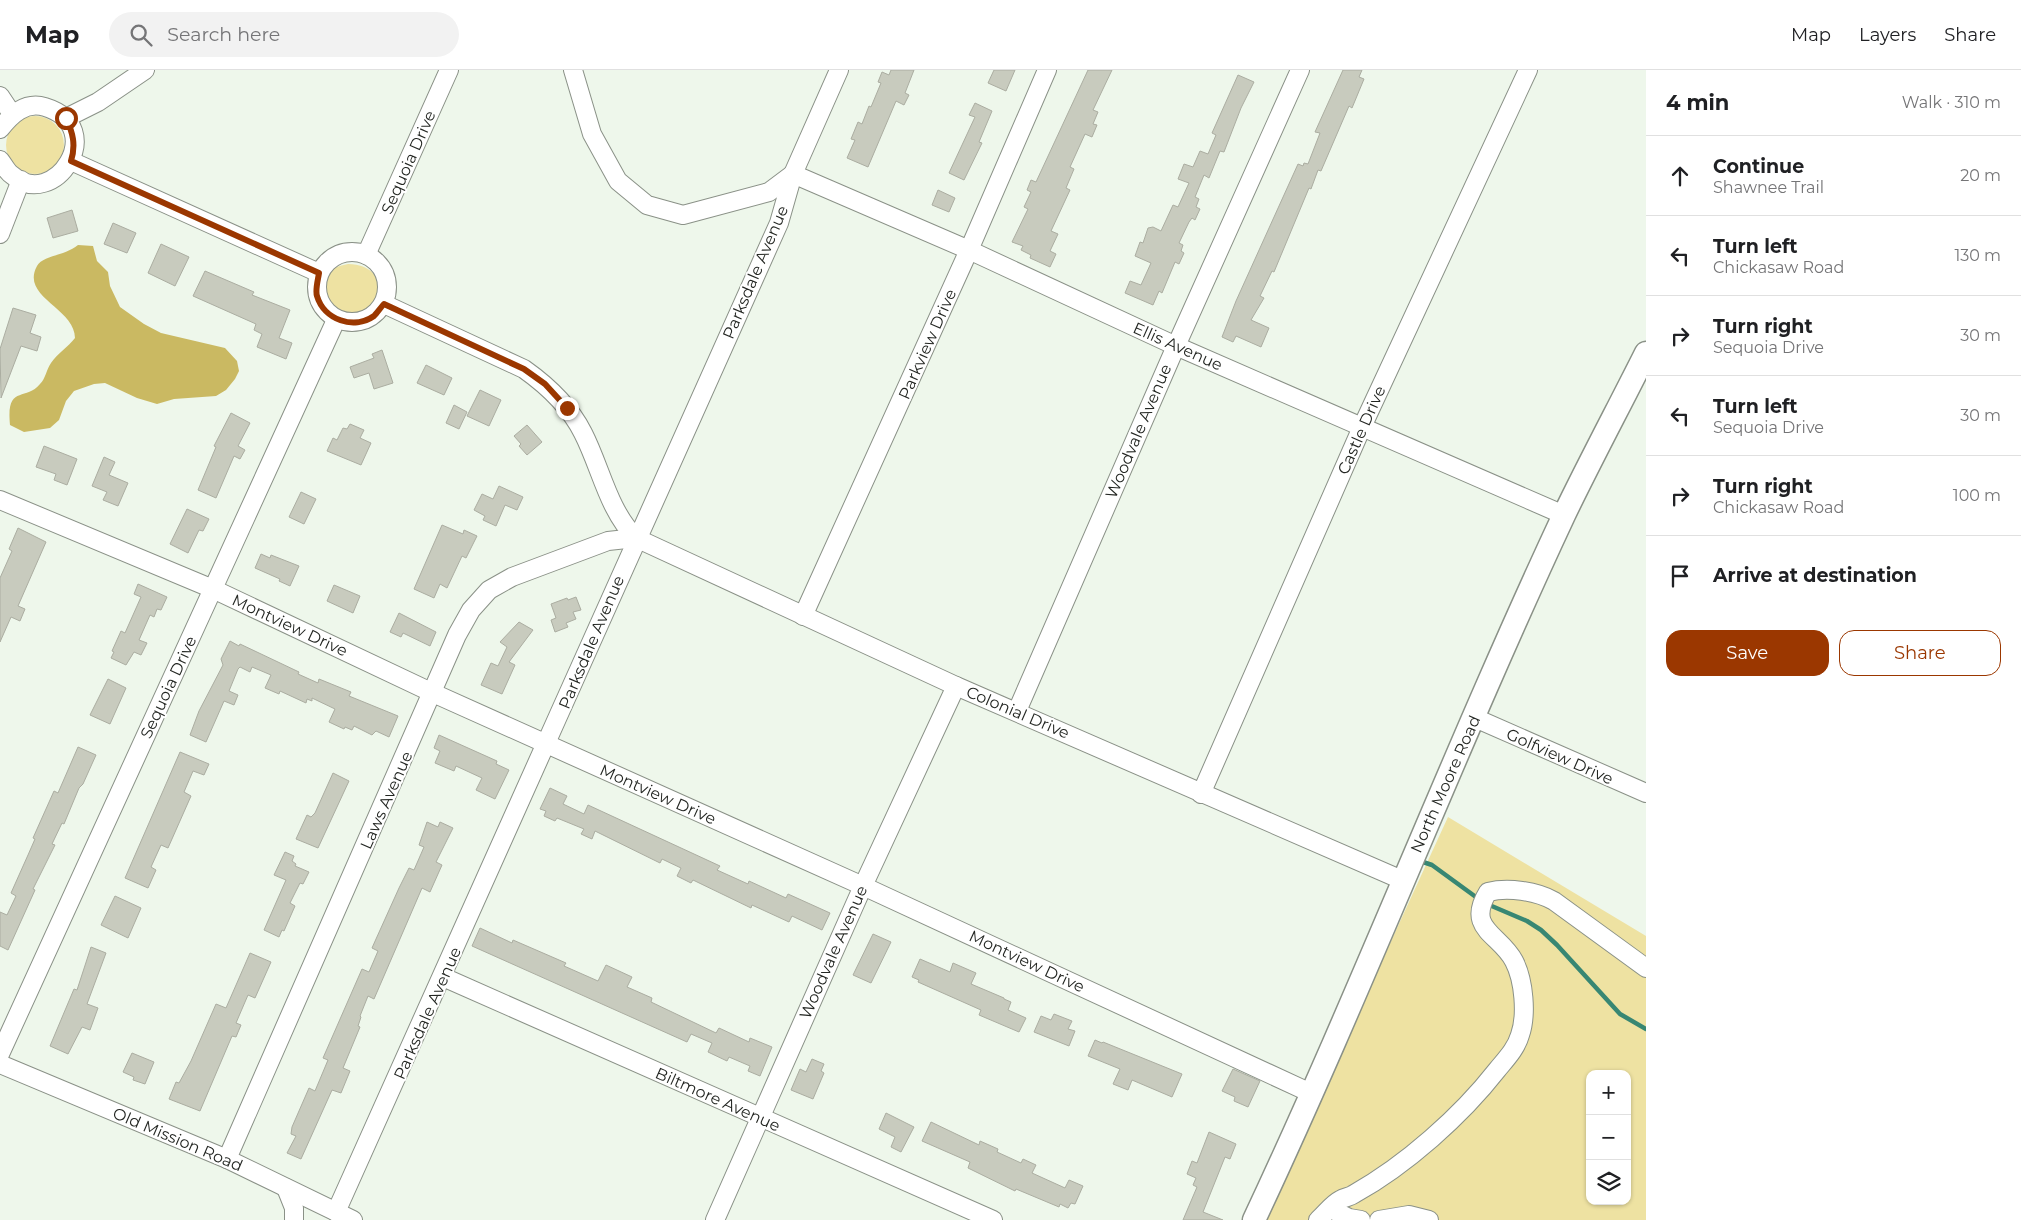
<!DOCTYPE html>
<meta charset="utf-8">
<style>
:root{--surface:#fff;--page:#f2f2f2;--text:#202124;--muted:#757577;--line:#e0e0e0;--accent:#9b3700}
body{margin:0;font-family:Montserrat,sans-serif;background:var(--page);color:var(--text)}
.controls{position:absolute;right:15px;bottom:15px;display:grid;overflow:hidden;border-radius:10px;box-shadow:0 1px 4px #0004}
.controls button{width:45px;height:45px;display:grid;place-items:center;padding:0;border:0;border-bottom:1px solid var(--line);background:var(--surface);color:var(--text);font:25px sans-serif}
.stop{position:absolute;width:15px;height:15px;margin:-11px;border:4px solid #9b3700;border-radius:50%;background:#fff}
.stop.end{background:#9b3700;border-color:#fff;box-shadow:0 1px 5px #0008}
.list{margin:0;padding:0;list-style:none}
h2{display:flex;justify-content:space-between;align-items:center;height:65px;margin:0;padding:0 20px;font-size:21px}
h2 small{font-size:16px;font-weight:400;color:var(--muted)}
.list li{display:grid;grid-template-columns:32px 1fr auto;gap:15px;align-items:center;box-sizing:border-box;height:80px;padding:0 20px;border-top:1px solid var(--line)}
.list b{display:block;font-size:19px;white-space:nowrap}
.list p{margin:0;font-size:16px;white-space:nowrap;color:var(--muted)}
.list em{font-size:16px;font-style:normal;color:var(--muted)}
.actions{display:flex;gap:10px;padding:15px 20px}
.actions a{flex:1;padding:11px 0;border:1px solid var(--accent);border-radius:15px;text-align:center;font-size:18px;color:var(--accent)}
.actions .main{background:var(--accent);color:#fff}
.icon{flex:none;width:28px;height:28px;fill:none;stroke:currentColor;stroke-width:2;stroke-linecap:round;stroke-linejoin:round}
.map{position:relative;flex:none;width:1646px;height:1150px;overflow:hidden}
header{display:flex;align-items:center;gap:30px;box-sizing:border-box;height:70px;padding:0 25px;background:var(--surface);border-bottom:1px solid var(--line)}
header strong{font-size:24px}
nav{display:flex;gap:28px;margin-inline-start:auto;font-size:18px}
.search{width:350px;height:45px;background:var(--page);display:flex;align-items:center;gap:12px;box-sizing:border-box;padding:0 18px;border-radius:28px;color:var(--muted);font-size:19px}
main{display:flex}
aside{flex:1;background:var(--surface)}
.map>svg:first-child{display:block}
</style>
<header>
<strong>Map</strong>
<div class="search"><svg class="icon" aria-label="search" viewBox="0 0 24 24"><circle cx="10" cy="10" r="6"/><path d="M15 15l6 6"/></svg>Search here</div>
<nav><a>Map</a><a>Layers</a><a>Share</a></nav>
</header>
<main>
<div class="map">
<svg width="1646" height="1150" viewBox="0 0 1646 1150">
<rect width="100%" height="100%" fill="#eef7eb"/>
<!-- green -->
<g fill="#eee2a2" fill-rule="evenodd">
<circle cx="35" cy="75" r="29"/>
<path d="M 348,194 C 405,195 372,272 331,238 C 323,231 319,215 324,206 C 329,198 340,196 348,194 Z"/>
<path d="M 1448,747 L 1646,866 L 1646,1150 L 1263,1150 ZM 1590,1004 L 1627,1004 L 1627,1131 L 1590,1131 Z"/>
</g>
<!-- forest -->
<path fill="#cab962" d="M 78,175 L 93,176 L 97,191 L 108,202 L 110,216 L 120,237 L 144,254 L 161,263 L 225,278 L 237,291 L 239,301 L 235,309 L 226,320 L 216,326 L 174,329 L 157,334 L 137,328 L 105,313 L 94,314 L 74,321 L 66,331 L 59,350 L 50,358 L 24,362 L 10,355 C 6,314 25,332 40,314 C 46,308 46,300 51,293 C 57,284 68,277 75,268 C 75,238 20,227 37,196 C 43,185 65,186 78,175 Z"/>
<g fill="none" stroke-linecap="round" stroke-linejoin="round">
<!-- stream -->
<g stroke="#388773" stroke-width="4.5">
<polyline points="1423,792 1432,795 1480,830"/>
<polyline points="1487,834 1527,851 1541,860 1557,875 1620,944 1646,959"/>
</g>
</g>
<!-- building -->
<g fill="#c8cbbe" stroke="#abada1">
<polygon points="891,0 914,0 905,23 909,25 904,35 896,31 868,97 847,88 855,70 851,69 858,52 862,54 869,36 871,37 881,13 878,12 882,2 889,5"/>
<polygon points="994,0 1015,0 1006,21 988,13"/>
<polygon points="1088,0 1112,0 1093,40 1098,42 1093,54 1097,55 1092,67 1085,64 1070,97 1074,99 1066,118 1070,120 1051,161 1058,164 1050,181 1056,184 1050,197 1030,188 1031,185 1021,180 1023,176 1012,172 1028,139 1024,137 1031,122 1027,120 1031,110 1036,112"/>
<polygon points="1343,0 1362,0 1359,7 1364,9 1352,38 1349,36 1321,101 1318,100 1311,119 1309,118 1274,202 1272,201 1260,226 1264,228 1251,250 1269,258 1261,277 1236,266 1233,272 1222,267 1236,231 1298,94 1303,96 1304,93 1308,94 1320,63 1315,62"/>
<polygon points="1238,5 1254,12 1241,38 1224,82 1220,81 1209,108 1204,105 1195,127 1199,129 1196,137 1200,139 1195,150 1192,148 1189,152 1179,173 1183,175 1181,181 1184,183 1179,194 1175,192 1162,223 1159,221 1153,235 1125,223 1130,211 1141,215 1151,193 1135,186 1140,172 1143,173 1148,158 1153,157 1161,161 1173,135 1178,137 1189,113 1178,109 1184,94 1193,97 1200,81 1208,84 1216,65 1212,63"/>
<polygon points="975,33 992,41 979,72 982,73 964,110 949,103 975,47 969,45"/>
<polygon points="938,120 955,128 949,142 932,135"/>
<polygon points="72,140 78,161 53,168 47,148"/>
<polygon points="113,153 136,163 127,183 104,174"/>
<polygon points="161,174 189,187 175,216 148,203"/>
<polygon points="205,201 254,222 252,225 290,240 279,268 292,273 286,289 257,277 262,264 254,260 256,254 193,226"/>
<polygon points="13,238 36,245 30,263 41,267 37,281 21,276 1,328 0,279"/>
<polygon points="382,280 393,313 374,319 369,303 354,308 350,297 374,288 372,284"/>
<polygon points="426,295 452,308 444,325 417,313"/>
<polygon points="480,320 501,330 489,356 467,346"/>
<polygon points="454,335 467,342 459,359 446,353"/>
<polygon points="231,343 250,353 238,376 245,380 240,389 234,386 216,428 198,420 216,377 214,376"/>
<polygon points="350,354 364,360 360,368 371,373 361,395 327,381 333,368 337,370 343,358 347,359"/>
<polygon points="527,355 542,372 527,385 519,376 521,374 514,366"/>
<polygon points="44,376 77,389 67,415 54,410 56,404 36,397"/>
<polygon points="104,387 115,392 109,405 128,413 118,436 103,430 107,422 92,416"/>
<polygon points="499,416 523,427 517,440 505,435 496,456 483,450 485,446 474,440 482,424 493,429"/>
<polygon points="301,422 316,429 304,454 289,447"/>
<polygon points="187,439 209,449 203,461 199,460 188,483 170,474"/>
<polygon points="442,455 463,464 464,460 477,466 466,488 462,486 447,518 440,514 434,528 414,519"/>
<polygon points="18,458 46,472 18,536 25,539 20,551 11,547 0,572 0,508 12,481 9,479"/>
<polygon points="261,484 270,488 271,485 299,496 290,516 279,511 280,509 255,498"/>
<polygon points="138,514 167,527 161,540 157,539 154,547 150,545 139,570 147,573 141,585 134,582 126,595 111,588 114,582 112,581 121,561 125,563 141,527 134,524"/>
<polygon points="334,515 360,526 353,543 327,531"/>
<polygon points="576,527 581,540 573,542 576,549 566,553 568,557 555,562 551,550 556,548 551,534 567,528 568,530"/>
<polygon points="399,543 436,562 430,576 403,563 401,567 390,562"/>
<polygon points="519,552 533,560 509,592 515,595 502,624 481,615 491,593 498,596 507,577 500,572"/>
<polygon points="230,571 239,576 240,574 299,602 298,604 318,613 319,609 351,622 349,626 398,646 389,667 376,661 372,665 354,656 352,660 345,657 344,659 329,652 335,639 312,628 312,631 307,629 306,633 280,621 279,624 265,618 271,605 252,597 250,602 240,597 238,599 229,621 238,625 234,635 224,631 206,672 190,665 199,641 223,595 221,589"/>
<polygon points="108,609 126,618 110,654 90,645"/>
<polygon points="439,665 497,691 496,694 509,700 495,729 476,720 482,708 456,696 454,701 435,693 440,681 434,678"/>
<polygon points="78,677 96,685 83,714 79,718 64,754 62,753 52,774 55,775 33,819 35,820 8,880 0,876 0,842 7,845 16,826 11,823 28,785 35,769 33,768 54,721 58,723"/>
<polygon points="180,682 209,694 204,705 193,701 184,722 191,726 168,778 161,775 151,797 156,800 148,818 125,808"/>
<polygon points="333,703 349,711 318,778 296,769 307,745 311,747 315,743"/>
<polygon points="550,718 567,726 563,734 584,744 588,735 720,796 717,800 748,814 749,811 786,828 788,824 830,843 822,860 792,846 789,852 752,835 751,838 693,810 691,813 677,806 681,798 662,789 660,793 595,761 592,769 581,764 584,759 557,748 555,751 544,746 546,741 540,739"/>
<polygon points="427,752 438,757 440,752 453,758 436,792 442,795 430,822 422,818 374,929 368,926 360,946 361,947 358,956 360,957 343,998 350,1001 341,1023 332,1020 301,1089 287,1083 296,1066 291,1064 292,1057 309,1018 315,1021 328,990 323,988 362,899 369,902 378,881 372,878 376,869 399,818 409,798 414,800 424,777 419,775"/>
<polygon points="285,782 294,786 292,791 296,794 295,796 309,802 303,814 300,813 290,833 295,836 284,861 282,860 279,867 264,860 286,810 274,805"/>
<polygon points="115,826 141,838 128,868 101,855"/>
<polygon points="480,858 512,873 513,870 566,893 564,896 598,911 606,895 632,907 627,917 652,928 651,932 716,963 719,958 749,972 750,968 772,977 760,1006 748,1001 750,996 729,987 727,991 708,982 712,973 691,964 687,972 472,876"/>
<polygon points="873,864 891,872 871,913 853,905"/>
<polygon points="91,877 106,883 87,934 98,938 90,960 82,957 68,984 50,976 74,919 77,920"/>
<polygon points="250,883 271,892 255,928 248,925 236,953 241,955 236,967 232,966 200,1041 169,1029 176,1012 179,1013 191,991 216,934 226,938"/>
<polygon points="920,889 950,902 953,893 976,903 971,914 1004,928 1004,929 1011,932 1008,940 1026,948 1019,962 979,945 981,940 918,912 919,910 912,907"/>
<polygon points="1054,944 1072,951 1068,959 1075,961 1069,976 1034,962 1041,946 1051,950"/>
<polygon points="1095,970 1102,973 1103,972 1182,1004 1172,1027 1132,1010 1128,1020 1113,1014 1120,999 1088,986"/>
<polygon points="132,983 154,992 145,1014 133,1010 134,1007 123,1002"/>
<polygon points="812,989 824,994 821,1001 824,1003 813,1029 791,1020 800,999 806,1002"/>
<polygon points="1233,999 1260,1011 1248,1037 1234,1031 1235,1027 1222,1021"/>
<polygon points="886,1043 914,1057 901,1082 891,1077 895,1067 879,1059"/>
<polygon points="931,1052 979,1075 980,1071 998,1079 997,1082 1021,1093 1023,1089 1036,1095 1032,1103 1065,1118 1069,1110 1083,1116 1075,1134 1071,1133 1068,1138 1060,1134 1059,1137 1016,1119 1015,1121 968,1098 970,1092 922,1071"/>
<polygon points="1209,1062 1236,1074 1230,1089 1225,1087 1203,1142 1223,1150 1183,1150 1197,1117 1193,1115 1196,1108 1187,1104 1192,1091 1197,1093"/>
</g>
<g fill="none" stroke-linecap="round" stroke-linejoin="round">
<defs>
<g id="minor">
<polyline points="573,0 592,64 618,111 647,135 683,145 769,122 793,104 969,180 1176,276 1564,445"/>
<polyline points="0,26 12,44"/>
<polyline points="66,48 98,32 145,0"/>
<path d="M 0,59 C 11,45 25,31 45,37 C 110,57 54,142 12,105 C 7,102 4,95 0,90"/>
<polyline points="71,91 319,203"/>
<polyline points="0,164 21,110"/>
<circle cx="352" cy="217" r="35"/>
<polyline points="366,185 449,0"/>
<path d="M 384,234 L 524,299 C 548,316 570,337 583,363 C 601,398 608,440 636,468 L 956,616 L 1402,810"/>
<polyline points="0,430 213,519 433,623 863,816 1313,1024"/>
<polyline points="803,546 969,180 1047,0"/>
<polyline points="1017,641 1176,276 1300,0"/>
<polyline points="1475,648 1646,723"/>
<polyline points="1201,724 1362,357 1528,0"/>
<polyline points="443,907 993,1150"/>
<polyline points="0,984 336,250"/>
<polyline points="0,994 227,1089 353,1150"/>
<polyline points="227,1089 457,565 471,540 489,520 512,507 608,471 636,468"/>
<polyline points="286,1118 294,1138 294,1150"/>
<polyline points="1331,1139 1349,1148 1361,1150"/>
<path d="M 336,1142 C 485,813 630,482 779,153 L 793,104 L 839,0"/>
<polyline points="715,1150 863,816 956,616"/>
<path d="M 1318,1150 C 1325,1144 1332,1134 1340,1130 C 1345,1127 1350,1127 1354,1124 C 1406,1095 1461,1046 1497,1000 C 1506,989 1516,979 1520,965 C 1527,945 1524,910 1514,891 C 1500,864 1465,859 1488,822 C 1508,817 1536,821 1554,831 L 1646,898"/>
<polyline points="1379,1150 1409,1145 1429,1150"/>
</g>
<path id="major" d="M 1254,1150 C 1363,918 1455,678 1564,445 C 1590,391 1619,337 1646,283"/>
</defs>
<!-- minor casing -->
<use href="#minor" stroke="#8a9187" stroke-width="20"/>
<!-- major casing -->
<use href="#major" stroke="#8a9187" stroke-width="25"/>
<!-- minor -->
<use href="#minor" stroke="#fff" stroke-width="18"/>
<!-- major -->
<use href="#major" stroke="#fff" stroke-width="22"/>
</g>
<g fill="none" stroke-linecap="round" stroke-linejoin="round">
<!-- route -->
<path stroke="#9b3700" stroke-width="6" d="M 66,48 C 73,63 76,75 71,91 L 319,203 C 318,210 315,220 317,226 C 324,250 354,260 374,246 C 377,243 381,237 384,234 L 524,299 L 545,314 L 567,338"/>
</g>
<g text-anchor="middle" stroke-width="4" stroke-linejoin="round" paint-order="stroke">
<!-- street labels -->
<g font-size="16" fill="#232622" stroke="#fff">
<text transform="translate(408 92) rotate(-66)" y="6">Sequoia Drive</text>
<text transform="translate(755 202) rotate(-67)" y="6">Parksdale Avenue</text>
<text transform="translate(927 274) rotate(-66)" y="6">Parkview Drive</text>
<text transform="translate(1178 276) rotate(24)" y="6">Ellis Avenue</text>
<text transform="translate(1361 360) rotate(-66)" y="6">Castle Drive</text>
<text transform="translate(1138 361) rotate(-67)" y="6">Woodvale Avenue</text>
<text transform="translate(290 555) rotate(25)" y="6">Montview Drive</text>
<text transform="translate(591 572) rotate(-67)" y="6">Parksdale Avenue</text>
<text transform="translate(168 617) rotate(-65)" y="6">Sequoia Drive</text>
<text transform="translate(1018 642) rotate(23)" y="6">Colonial Drive</text>
<text transform="translate(1560 686) rotate(24)" y="6">Golfview Drive</text>
<text transform="translate(1445 714) rotate(-66)" y="6">North Moore Road</text>
<text transform="translate(658 724) rotate(24)" y="6">Montview Drive</text>
<text transform="translate(386 730) rotate(-66)" y="6">Laws Avenue</text>
<text transform="translate(833 882) rotate(-66)" y="6">Woodvale Avenue</text>
<text transform="translate(1027 891) rotate(25)" y="6">Montview Drive</text>
<text transform="translate(427 943) rotate(-66)" y="6">Parksdale Avenue</text>
<text transform="translate(718 1029) rotate(24)" y="6">Biltmore Avenue</text>
<text transform="translate(178 1069) rotate(23)" y="6">Old Mission Road</text>
</g>
</g>
</svg>
<div class="controls">
<button>+</button>
<button>−</button>
<button><svg class="icon" aria-label="layers" viewBox="0 0 24 24"><path d="M12 4l9 5-9 5-9-5zM3 14l9 5 9-5"/></svg></button>
</div>
<div class="stop" style="left:66px;top:48px"></div>
<div class="stop end" style="left:567px;top:338px"></div>
</div>
<aside>
<h2>4 min<small>Walk · 310 m</small></h2>
<ul class="list">
<li><svg class="icon" aria-label="ahead" viewBox="0 0 24 24"><path d="M12 20V5M6 11l6-6 6 6"/></svg><div><b>Continue</b><p>Shawnee Trail</p></div><em>20 m</em></li>
<li><svg class="icon" aria-label="left" viewBox="0 0 24 24"><path d="M17 20v-9H6M10 6l-5 5 5 5"/></svg><div><b>Turn left</b><p>Chickasaw Road</p></div><em>130 m</em></li>
<li><svg class="icon" aria-label="right" viewBox="0 0 24 24"><path d="M7 20v-9h11M14 6l5 5-5 5"/></svg><div><b>Turn right</b><p>Sequoia Drive</p></div><em>30 m</em></li>
<li><svg class="icon" aria-label="left" viewBox="0 0 24 24"><path d="M17 20v-9H6M10 6l-5 5 5 5"/></svg><div><b>Turn left</b><p>Sequoia Drive</p></div><em>30 m</em></li>
<li><svg class="icon" aria-label="right" viewBox="0 0 24 24"><path d="M7 20v-9h11M14 6l5 5-5 5"/></svg><div><b>Turn right</b><p>Chickasaw Road</p></div><em>100 m</em></li>
<li><svg class="icon" aria-label="arrive" viewBox="0 0 24 24"><path d="M6 21V4h12l-3 4 3 4H6"/></svg><div><b>Arrive at destination</b></div></li>
</ul>
<div class="actions"><a class="main">Save</a><a>Share</a></div>
</aside>
</main>
